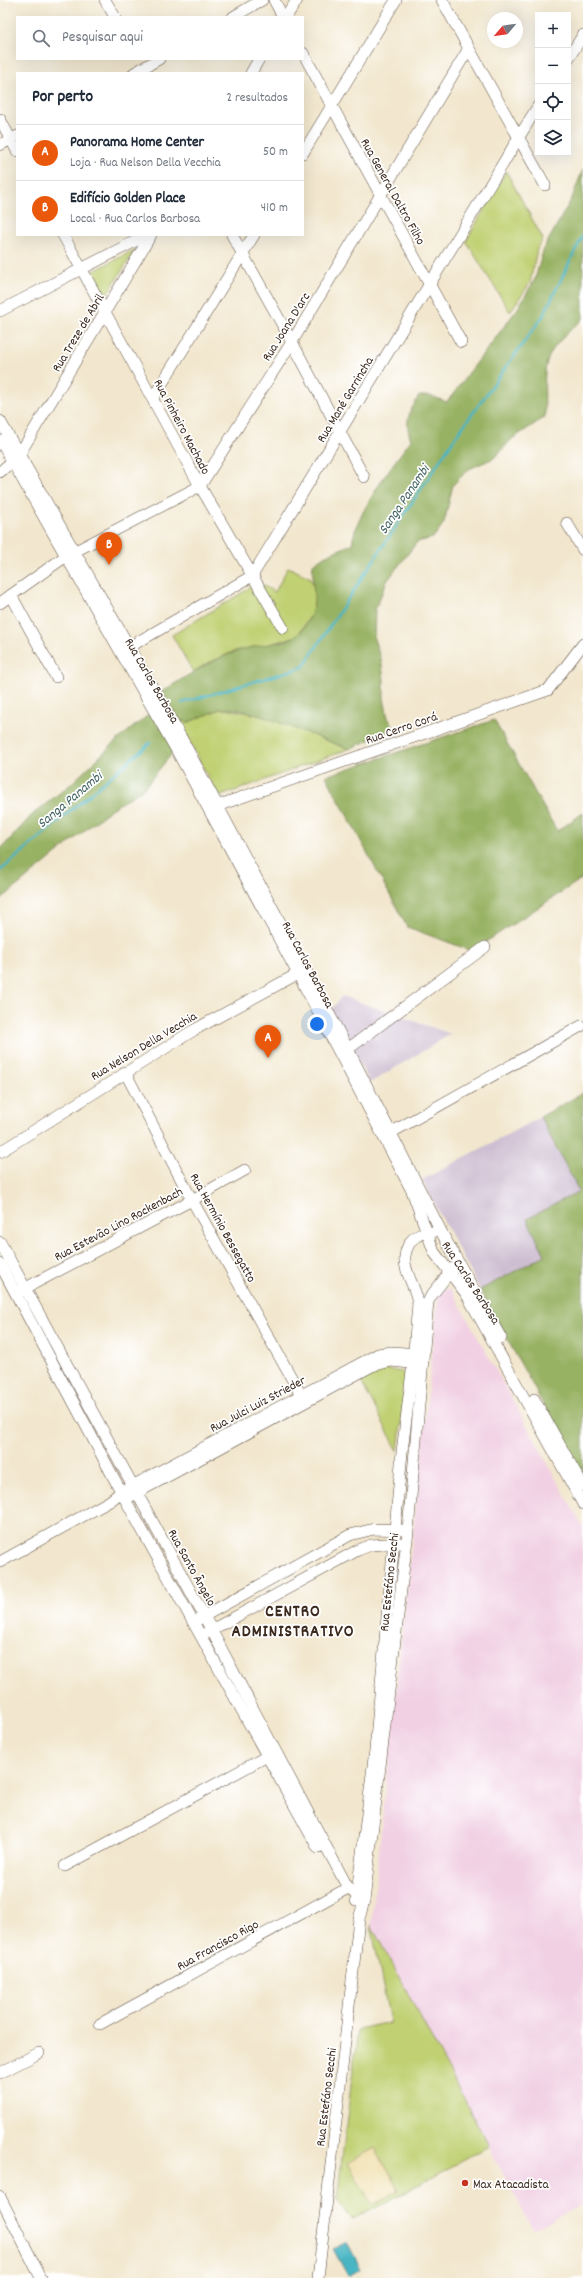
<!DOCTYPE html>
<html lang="pt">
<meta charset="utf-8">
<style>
:root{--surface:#fff;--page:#f2f2f3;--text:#1f2937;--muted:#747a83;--line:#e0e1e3;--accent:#ea580c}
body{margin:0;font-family:Dekko,sans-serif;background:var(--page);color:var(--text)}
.controls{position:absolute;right:12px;top:12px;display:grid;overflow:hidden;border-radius:0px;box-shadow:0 4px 16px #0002}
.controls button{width:36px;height:36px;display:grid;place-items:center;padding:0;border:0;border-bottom:1px solid var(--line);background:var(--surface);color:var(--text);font:20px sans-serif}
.compass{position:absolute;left:487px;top:12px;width:36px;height:36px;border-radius:50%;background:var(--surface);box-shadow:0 4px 16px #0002;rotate:241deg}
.you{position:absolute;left:317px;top:1024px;width:14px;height:14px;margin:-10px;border:3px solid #fff;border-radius:50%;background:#1a73e8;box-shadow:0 0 0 6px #1a73e833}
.badge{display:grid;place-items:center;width:26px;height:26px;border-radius:50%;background:var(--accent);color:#fff;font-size:13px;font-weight:700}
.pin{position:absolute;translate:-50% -33px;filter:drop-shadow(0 1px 2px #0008)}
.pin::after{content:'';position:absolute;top:21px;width:14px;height:12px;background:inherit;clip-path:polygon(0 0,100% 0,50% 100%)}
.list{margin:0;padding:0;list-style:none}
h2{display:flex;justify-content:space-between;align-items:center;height:52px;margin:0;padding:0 16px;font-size:17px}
h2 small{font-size:13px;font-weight:400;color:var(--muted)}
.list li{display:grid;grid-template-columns:26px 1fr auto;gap:12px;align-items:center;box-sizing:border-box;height:56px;padding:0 16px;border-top:1px solid var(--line)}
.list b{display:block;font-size:15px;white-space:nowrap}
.list p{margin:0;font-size:13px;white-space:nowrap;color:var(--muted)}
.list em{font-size:13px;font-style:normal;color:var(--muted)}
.icon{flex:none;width:22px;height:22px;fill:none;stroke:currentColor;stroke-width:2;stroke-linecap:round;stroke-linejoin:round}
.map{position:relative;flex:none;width:583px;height:2278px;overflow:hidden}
.search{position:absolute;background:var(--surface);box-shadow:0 4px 16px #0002;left:16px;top:16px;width:288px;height:44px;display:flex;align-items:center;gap:10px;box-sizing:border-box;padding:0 14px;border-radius:0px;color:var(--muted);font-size:15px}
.panel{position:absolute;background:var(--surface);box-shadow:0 4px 16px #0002;left:16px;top:72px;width:288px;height:164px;border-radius:0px}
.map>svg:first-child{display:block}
</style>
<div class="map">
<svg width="583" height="2278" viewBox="0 0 583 2278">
<rect width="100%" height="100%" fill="#fff"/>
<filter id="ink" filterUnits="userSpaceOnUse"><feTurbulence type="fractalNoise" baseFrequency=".025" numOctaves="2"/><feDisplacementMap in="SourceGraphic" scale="8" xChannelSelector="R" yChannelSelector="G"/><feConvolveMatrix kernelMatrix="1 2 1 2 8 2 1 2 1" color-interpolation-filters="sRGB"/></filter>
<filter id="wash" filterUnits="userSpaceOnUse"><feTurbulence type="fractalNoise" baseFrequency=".012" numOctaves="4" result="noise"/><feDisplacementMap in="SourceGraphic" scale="16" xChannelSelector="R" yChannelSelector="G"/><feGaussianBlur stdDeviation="0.9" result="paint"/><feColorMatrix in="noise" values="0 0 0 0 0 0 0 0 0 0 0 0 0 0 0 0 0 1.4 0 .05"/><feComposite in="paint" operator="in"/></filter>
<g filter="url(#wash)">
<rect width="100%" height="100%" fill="#f2e7ce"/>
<!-- built -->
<polygon fill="#f1d0e3" points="439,1289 451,1289 583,1527 583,2204 533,2230 371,1925"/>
<!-- industrial -->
<g fill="#cebed1">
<polygon points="342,996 451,1034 370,1083 331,1010"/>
<polygon points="540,1117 579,1191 527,1219 546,1255 480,1290 422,1180"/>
</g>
<!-- green -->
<g fill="#c0d072" stroke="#7e7d48">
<polygon points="506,171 543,239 537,249 530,283 510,312 466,241"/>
<polygon points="136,249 101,303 86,275"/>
<polygon points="288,567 311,578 316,596 311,615 297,636 274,643 235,651 206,664 193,672 172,635 245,591 255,581 275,592"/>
<path d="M 220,709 C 262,710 309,735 349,749 L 218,797 L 179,720 L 189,722 Z"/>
<polygon points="374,1367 407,1373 398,1451 358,1376"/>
<polygon points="371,1925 489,2146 353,2220 337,2199 358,2029 390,2022"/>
</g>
<!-- forest -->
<g fill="#98b264" stroke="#6a6e41">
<path d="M 583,169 L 583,319 C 538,358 545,361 545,417 L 512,439 L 494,458 L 469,469 L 453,485 L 444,523 L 433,538 L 417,542 L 387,581 L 375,610 L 374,639 L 381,659 L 384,680 L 384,698 L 388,718 L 395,729 L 349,749 L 262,716 L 237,709 L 220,709 L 189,722 L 179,720 L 161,692 C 191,674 219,654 253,647 C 265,644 288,643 297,635 C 302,631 309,620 311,615 C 318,598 311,582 313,564 L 324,556 L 352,544 C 356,513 392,465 411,440 C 404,420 409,413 419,396 L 430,396 L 447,402 L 518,308 L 535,279 L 544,248 L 572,198 Z"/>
<polygon points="153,711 175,750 143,789 111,809 0,900 0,850 33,814 71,784 115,742"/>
<polygon points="494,720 557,831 583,813 583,878 472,951 407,927 326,776"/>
<polygon points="583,1093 583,1475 582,1475 480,1290 545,1255 527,1219 579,1191 540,1117"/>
</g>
<!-- sand -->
<polygon fill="#eeda9e" stroke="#94825e" points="375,2148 399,2190 372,2205 348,2163"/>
<!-- water -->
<polygon fill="#47b5c3" stroke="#417070" points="347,2242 361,2269 348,2276 333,2249"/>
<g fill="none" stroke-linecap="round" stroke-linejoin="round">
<!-- stream -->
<g stroke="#47b5c3" stroke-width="2.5">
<polyline points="182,703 303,667 454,439 543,316 583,235"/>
<polyline points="0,871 150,743"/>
</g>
</g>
</g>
<g filter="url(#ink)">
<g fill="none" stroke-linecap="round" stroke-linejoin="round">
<defs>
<g id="minor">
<polyline points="105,0 115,17"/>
<polyline points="274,0 283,17"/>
<polyline points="442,0 545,185"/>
<polyline points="233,17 262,0"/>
<polyline points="286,17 297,0"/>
<polyline points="303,53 461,342"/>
<polyline points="568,59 583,35"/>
<polyline points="134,73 159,59"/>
<polyline points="251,73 259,59"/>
<polyline points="0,119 17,151"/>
<polyline points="0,145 17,136"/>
<polyline points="303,153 396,0"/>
<polyline points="63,235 200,486 283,628"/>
<polyline points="232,235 292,342 364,477"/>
<polyline points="0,311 147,235"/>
<polyline points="153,398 254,235"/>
<polyline points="0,421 183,741 348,1049 443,1235 501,1338"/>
<polyline points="0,440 177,751 298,974 412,1191 434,1252 467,1295 583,1504"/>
<polyline points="0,472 19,455 151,235"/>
<polyline points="567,523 583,550"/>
<polyline points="11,595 56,677"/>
<polyline points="0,603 66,556 200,486 292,342 469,48"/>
<polyline points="124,650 252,576 538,106"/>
<polyline points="211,808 548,690 583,644"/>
<polyline points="348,1049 485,947"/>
<polyline points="125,1072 192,1200 301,1395"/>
<polyline points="392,1132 581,1026"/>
<polyline points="0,1152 194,1030 303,971"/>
<polyline points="0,1242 204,1616 348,1888 364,1901"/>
<polyline points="0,1264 125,1499 318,1848"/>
<polyline points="20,1291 192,1200 245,1170"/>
<polyline points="534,1399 583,1486"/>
<polyline points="131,1496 372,1366 391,1361 420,1364"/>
<polyline points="0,1562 110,1501 121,1492 378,1354 391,1352 420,1354"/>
<polyline points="197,1620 350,1535 374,1529 403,1530"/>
<polyline points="206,1633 358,1550 371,1545 400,1543"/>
<polyline points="65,1866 273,1753"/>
<path d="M 356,1901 L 375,1750 L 402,1452 L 413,1363 L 418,1303 C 415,1281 395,1264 411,1241 C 416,1235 425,1232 433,1232"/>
<polyline points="100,2024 348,1888"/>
<polyline points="0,2073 39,2053"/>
<polyline points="0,2197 41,2278"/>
<polyline points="318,2278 359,1919 364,1901 408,1531 428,1302 431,1296 453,1268"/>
</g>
</defs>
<!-- minor casing -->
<use href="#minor" stroke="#564638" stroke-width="12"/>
<!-- minor -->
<use href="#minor" stroke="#fff" stroke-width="11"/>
</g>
</g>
<!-- markers -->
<circle fill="#c8321e" stroke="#fff" stroke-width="1.5" cx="465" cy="2183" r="4"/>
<g text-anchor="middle" stroke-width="3.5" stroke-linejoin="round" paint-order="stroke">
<!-- street labels -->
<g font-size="13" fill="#3b2a1e" stroke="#fff">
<text transform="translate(394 191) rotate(61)" y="5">Rua General Daltro Filho</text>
<text transform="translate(285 326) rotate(-58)" y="5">Rua Joana D'arc</text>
<text transform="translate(77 332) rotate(-59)" y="5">Rua Treze de Abril</text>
<text transform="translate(344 399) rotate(-59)" y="5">Rua Mané Garrincha</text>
<text transform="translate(183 426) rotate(62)" y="5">Rua Pinheiro Machado</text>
<text transform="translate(153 680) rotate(60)" y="5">Rua Carlos Barbosa</text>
<text transform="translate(401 727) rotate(-19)" y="5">Rua Cerro Corá</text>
<text transform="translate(309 964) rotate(62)" y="5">Rua Carlos Barbosa</text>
<text transform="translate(143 1045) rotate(-31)" y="5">Rua Nelson Della Vecchia</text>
<text transform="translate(118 1223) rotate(-28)" y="5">Rua Estevão Lino Rockenbach</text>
<text transform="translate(224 1227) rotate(61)" y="5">Rua Hermínio Bessegatto</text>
<text transform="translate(472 1282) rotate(57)" y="5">Rua Carlos Barbosa</text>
<text transform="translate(257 1403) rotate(-28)" y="5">Rua Julci Luiz Strieder</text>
<text transform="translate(193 1567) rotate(61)" y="5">Rua Santo Ângelo</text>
<text transform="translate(388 1582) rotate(-84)" y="5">Rua Estefáno Secchi</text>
<text transform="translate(217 1944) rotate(-29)" y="5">Rua Francisco Rigo</text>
<text transform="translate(325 2097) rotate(-83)" y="5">Rua Estefáno Secchi</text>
</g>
<!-- poi labels -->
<g font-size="13" fill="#3b2a1e" stroke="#fff" text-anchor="start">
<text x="473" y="2188">Max Atacadista</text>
</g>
<!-- water labels -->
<g font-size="14" font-style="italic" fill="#406260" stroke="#fff">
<text transform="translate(403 499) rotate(-56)" y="5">Sanga Panambi</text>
<text transform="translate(69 799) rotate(-40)" y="5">Sanga Panambi</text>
</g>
<!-- district labels -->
<g font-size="17" font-weight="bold" letter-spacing="1" fill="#3b2a1e" stroke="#fff">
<text x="293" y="1616">CENTRO<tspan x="293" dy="20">ADMINISTRATIVO</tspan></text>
</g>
</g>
</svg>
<div class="controls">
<button>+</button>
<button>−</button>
<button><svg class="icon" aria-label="locate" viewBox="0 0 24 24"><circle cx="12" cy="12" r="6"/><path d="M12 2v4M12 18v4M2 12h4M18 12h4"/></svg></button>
<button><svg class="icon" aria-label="layers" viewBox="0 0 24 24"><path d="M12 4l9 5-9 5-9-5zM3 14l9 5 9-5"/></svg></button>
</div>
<svg class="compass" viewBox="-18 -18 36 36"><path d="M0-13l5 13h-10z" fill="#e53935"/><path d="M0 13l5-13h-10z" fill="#747a83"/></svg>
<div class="you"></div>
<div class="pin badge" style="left:268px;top:1058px">A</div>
<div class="pin badge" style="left:109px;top:565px">B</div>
<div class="search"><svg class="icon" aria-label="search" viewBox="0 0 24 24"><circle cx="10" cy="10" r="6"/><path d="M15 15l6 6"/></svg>Pesquisar aqui</div>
<section class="panel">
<h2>Por perto<small>2 resultados</small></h2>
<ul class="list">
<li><span class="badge">A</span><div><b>Panorama Home Center</b><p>Loja · Rua Nelson Della Vecchia</p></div><em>50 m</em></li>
<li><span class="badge">B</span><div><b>Edifício Golden Place</b><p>Local · Rua Carlos Barbosa</p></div><em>410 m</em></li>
</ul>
</section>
</div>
